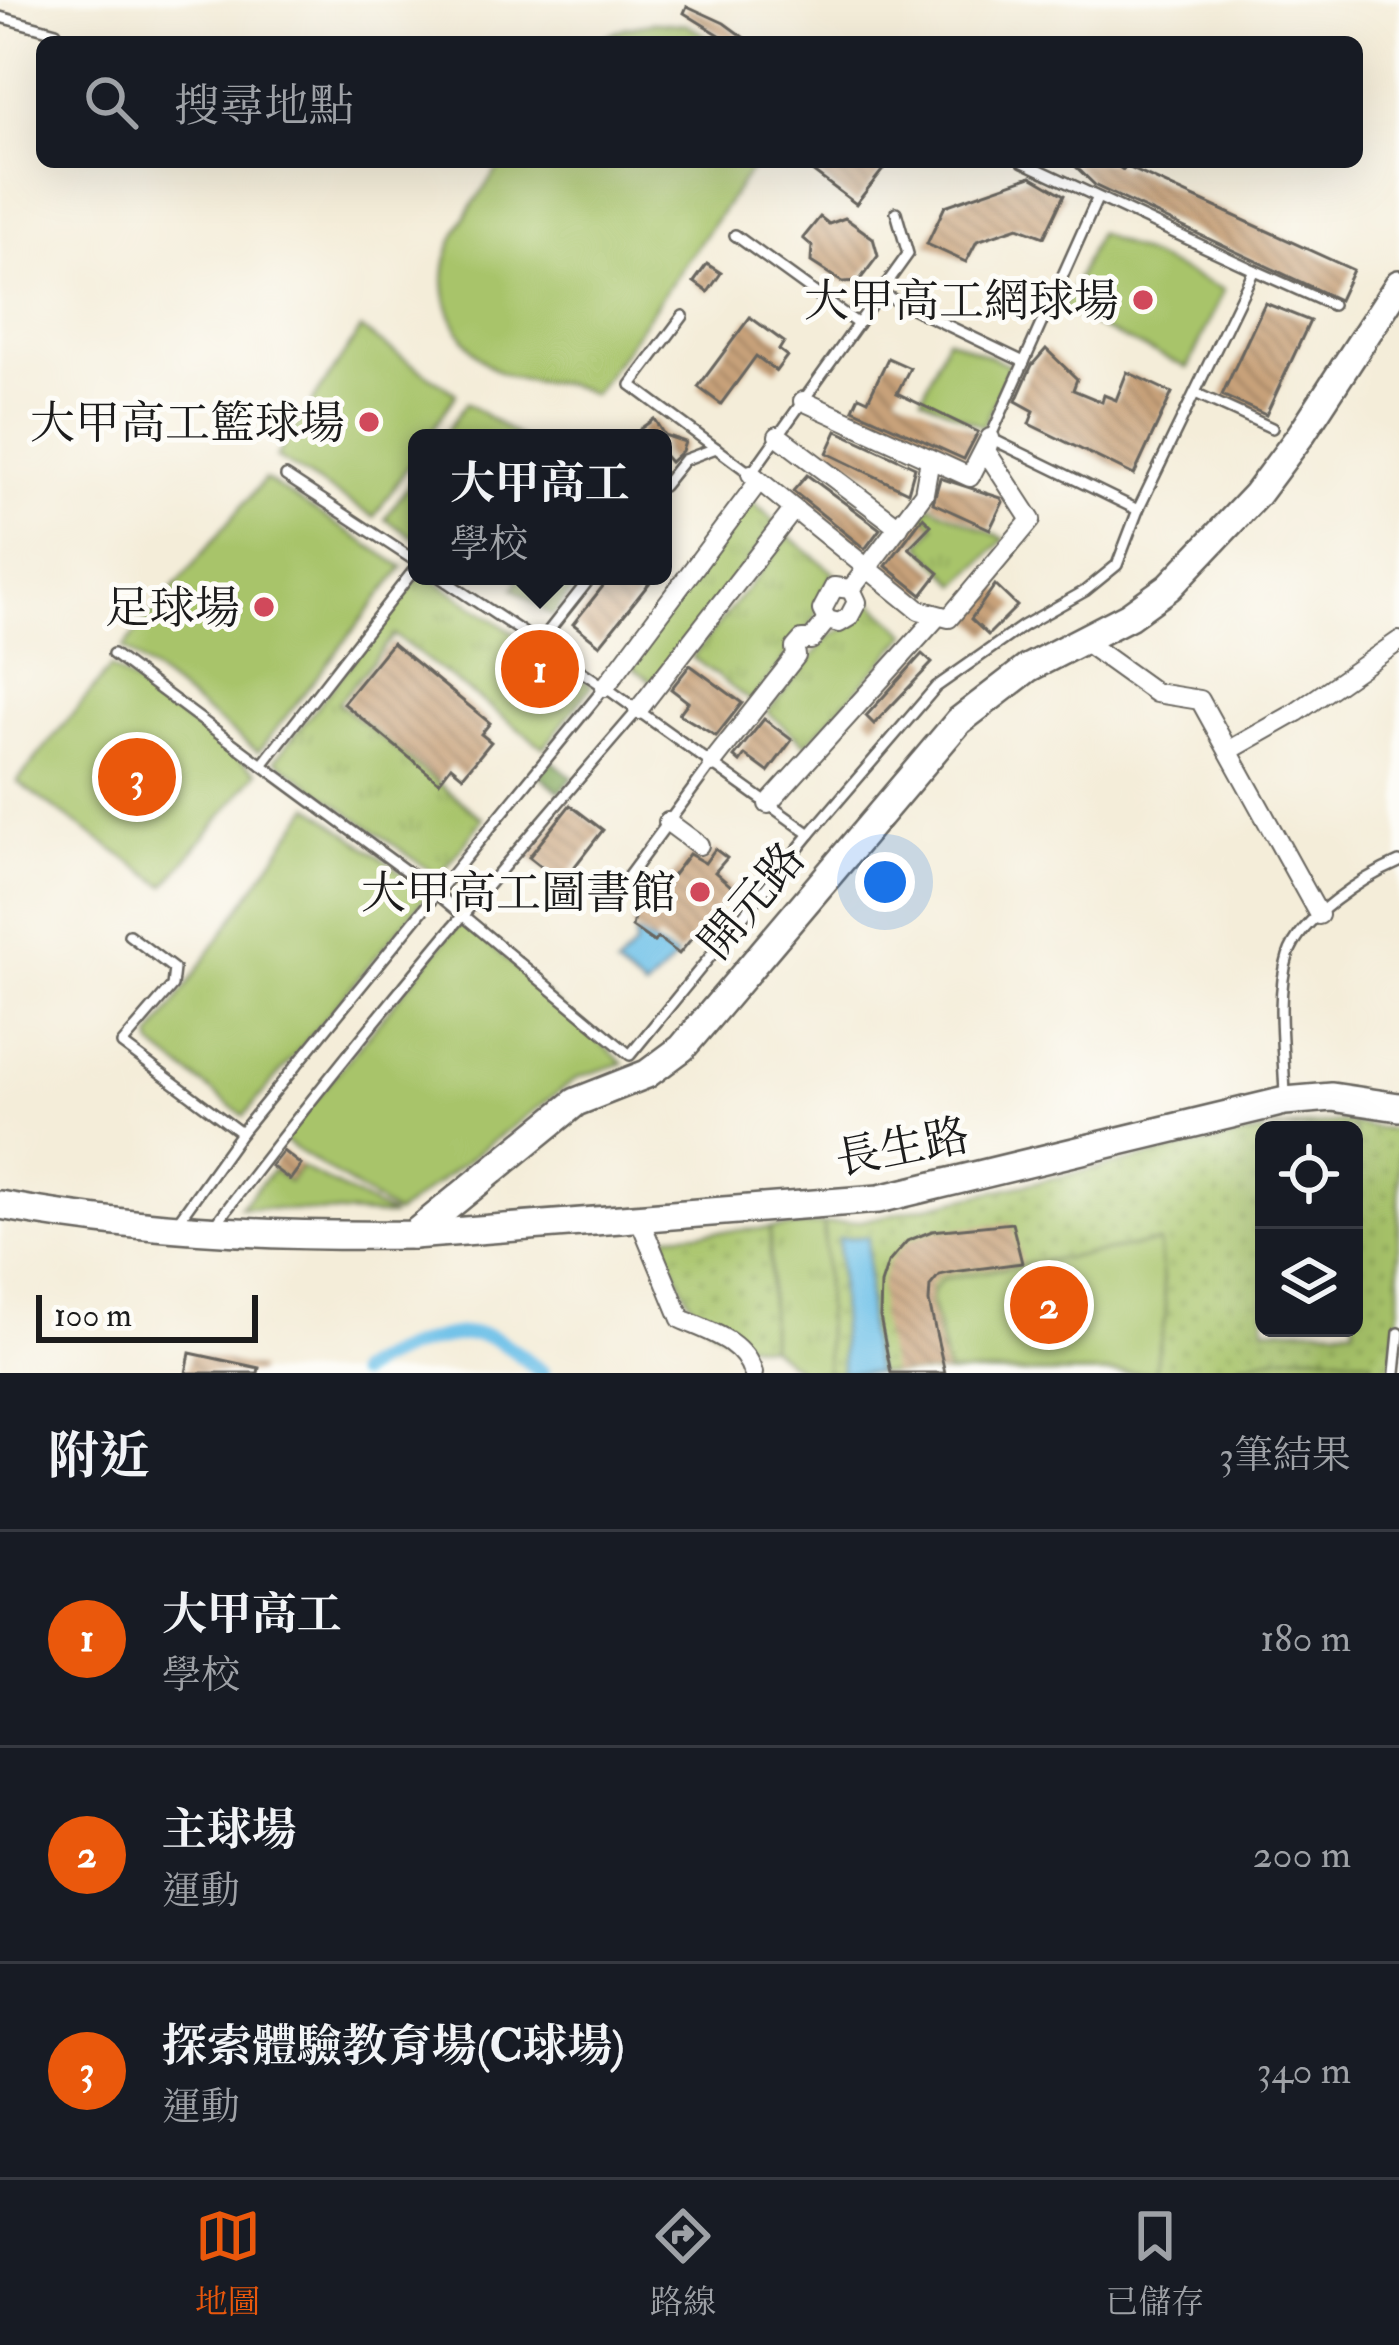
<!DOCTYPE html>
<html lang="zh-TW">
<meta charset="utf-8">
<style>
:root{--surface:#171b24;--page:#242831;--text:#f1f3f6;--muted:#9ea1a6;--line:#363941;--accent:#ea580c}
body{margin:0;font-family:"IM FELL Double Pica","Noto Serif TC",serif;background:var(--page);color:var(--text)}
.controls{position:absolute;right:36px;bottom:36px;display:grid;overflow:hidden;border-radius:18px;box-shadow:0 12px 48px #0002}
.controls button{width:108px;height:108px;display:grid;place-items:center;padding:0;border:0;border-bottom:3px solid var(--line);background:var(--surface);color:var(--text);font:60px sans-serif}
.scale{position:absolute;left:36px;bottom:30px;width:222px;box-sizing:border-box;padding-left:12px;border:6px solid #1c1c1c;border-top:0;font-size:33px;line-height:42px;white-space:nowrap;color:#1c1c1c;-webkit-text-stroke:9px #fdfcf7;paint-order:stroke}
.you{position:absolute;left:885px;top:882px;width:42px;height:42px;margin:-30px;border:9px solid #fff;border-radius:50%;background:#1a73e8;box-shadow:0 0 0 18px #1a73e833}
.badge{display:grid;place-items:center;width:78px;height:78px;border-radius:50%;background:var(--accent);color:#fff;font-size:39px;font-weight:700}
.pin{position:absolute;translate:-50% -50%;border:6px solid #fff;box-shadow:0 3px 12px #0006}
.popup{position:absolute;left:408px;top:429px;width:264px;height:156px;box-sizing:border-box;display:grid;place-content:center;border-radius:18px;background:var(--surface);filter:drop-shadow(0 3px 9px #0005);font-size:39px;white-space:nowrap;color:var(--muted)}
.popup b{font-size:45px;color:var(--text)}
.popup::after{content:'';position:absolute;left:50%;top:100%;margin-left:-24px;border:24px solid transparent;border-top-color:var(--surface)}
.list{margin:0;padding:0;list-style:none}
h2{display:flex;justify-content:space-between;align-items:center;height:156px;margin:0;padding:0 48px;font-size:51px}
h2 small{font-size:39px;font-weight:400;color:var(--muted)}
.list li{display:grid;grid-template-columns:78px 1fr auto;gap:36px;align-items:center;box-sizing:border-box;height:216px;padding:0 48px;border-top:3px solid var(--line)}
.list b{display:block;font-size:45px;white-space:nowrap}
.list p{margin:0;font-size:39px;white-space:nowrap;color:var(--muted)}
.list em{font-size:39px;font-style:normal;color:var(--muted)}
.icon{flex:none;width:66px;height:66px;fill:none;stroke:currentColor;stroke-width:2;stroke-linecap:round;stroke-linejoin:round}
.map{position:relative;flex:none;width:1399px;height:1373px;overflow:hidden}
.search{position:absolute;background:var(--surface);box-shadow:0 12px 48px #0002;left:36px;right:36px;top:36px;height:132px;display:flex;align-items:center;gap:30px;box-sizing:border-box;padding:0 42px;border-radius:18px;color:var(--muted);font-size:45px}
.sheet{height:804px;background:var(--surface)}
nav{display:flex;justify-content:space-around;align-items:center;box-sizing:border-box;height:168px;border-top:3px solid var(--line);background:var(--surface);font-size:33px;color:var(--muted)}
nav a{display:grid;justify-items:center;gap:6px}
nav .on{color:var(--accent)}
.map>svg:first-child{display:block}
</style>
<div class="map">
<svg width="1399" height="1373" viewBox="0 0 1399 1373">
<defs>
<pattern id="grass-tufts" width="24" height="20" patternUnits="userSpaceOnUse" patternTransform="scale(3)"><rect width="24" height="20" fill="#a8c46b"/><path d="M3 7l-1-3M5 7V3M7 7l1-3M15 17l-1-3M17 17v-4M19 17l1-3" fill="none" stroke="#90a85c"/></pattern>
<pattern id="forest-firs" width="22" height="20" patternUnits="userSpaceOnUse" patternTransform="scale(3)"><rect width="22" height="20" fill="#86aa5f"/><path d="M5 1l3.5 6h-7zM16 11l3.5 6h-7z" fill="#6d8a4e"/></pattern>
<pattern id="park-dots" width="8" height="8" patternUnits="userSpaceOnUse" patternTransform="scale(3)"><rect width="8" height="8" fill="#a8c46b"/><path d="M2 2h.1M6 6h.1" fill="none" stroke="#90a85c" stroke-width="1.8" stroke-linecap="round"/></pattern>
<pattern id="building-back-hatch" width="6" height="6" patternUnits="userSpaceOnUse" patternTransform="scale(3)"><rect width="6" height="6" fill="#c8a27a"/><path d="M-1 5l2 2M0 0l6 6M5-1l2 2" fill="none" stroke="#a28363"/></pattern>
</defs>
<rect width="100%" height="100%" fill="#fdfcf7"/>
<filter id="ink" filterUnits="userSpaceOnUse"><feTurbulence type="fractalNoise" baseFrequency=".00833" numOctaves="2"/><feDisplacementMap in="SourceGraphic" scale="24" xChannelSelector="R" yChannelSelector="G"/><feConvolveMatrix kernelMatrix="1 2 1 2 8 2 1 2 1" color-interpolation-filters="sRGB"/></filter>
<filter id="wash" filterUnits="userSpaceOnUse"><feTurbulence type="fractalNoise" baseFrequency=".004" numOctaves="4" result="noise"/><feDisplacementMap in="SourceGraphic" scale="48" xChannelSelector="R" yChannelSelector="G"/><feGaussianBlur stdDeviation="2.7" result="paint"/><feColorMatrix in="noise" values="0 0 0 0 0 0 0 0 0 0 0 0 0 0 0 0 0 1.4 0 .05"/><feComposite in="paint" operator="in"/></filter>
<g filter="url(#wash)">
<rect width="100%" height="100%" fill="#f4edd9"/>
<!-- grass -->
<g fill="url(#grass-tufts)" stroke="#627044" stroke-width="3">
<polygon points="749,499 777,523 656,685 626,662"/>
<polygon points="930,505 1005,539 958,585 920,544 935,526 924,516"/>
<polygon points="789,536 834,573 818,598 815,619 751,702 692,657"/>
<polygon points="419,576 428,576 592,685 544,748 394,635 338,703 483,819 439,877 275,760"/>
<polygon points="514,576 583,576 552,616 514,588 519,580"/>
<polygon points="868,599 908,634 806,745 767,712 829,637 857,622"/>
<polygon points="824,1224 827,1373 802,1373 770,1347 770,1228"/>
</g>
<!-- forest -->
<polygon fill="url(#forest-firs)" stroke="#51633e" stroke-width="3" points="551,760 573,778 560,792 538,775"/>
<!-- park -->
<g fill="url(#park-dots)" stroke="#627044" stroke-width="3">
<polygon points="1342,1122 1399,1131 1399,1308 1391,1373 827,1373 824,1224 861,1221 1264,1131 1264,1328 1354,1328 1354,1130 1268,1130"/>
<path d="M 770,1228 L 770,1347 C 696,1341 688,1299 663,1239 L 668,1235 Z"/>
</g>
<!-- garden -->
<g fill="#a8c46b" stroke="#627044" stroke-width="3">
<polygon points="657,22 687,25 718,42 595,42 624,28"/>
<path d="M 503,162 L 756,162 L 593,395 C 563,376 536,388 504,374 C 487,367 473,352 463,337 C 417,269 464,217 503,162 Z"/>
<polygon points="1098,233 1224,290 1188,368 1062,311"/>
<polygon points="361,329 456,394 427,438 417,438 417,453 374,517 276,457"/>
<polygon points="947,338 1010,365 983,427 922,397"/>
<polygon points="466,403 521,438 442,438"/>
<polygon points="417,473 417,539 385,519"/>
<polygon points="265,479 403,567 258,752 123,648"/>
<polygon points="111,667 257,772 165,886 17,782"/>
<polygon points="310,806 429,893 244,1116 153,1046 151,1038"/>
<polygon points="462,920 623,1063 578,1077 396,1214 282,1140"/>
<polygon points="301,1167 393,1216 240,1207 273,1170 289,1182"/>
<polygon points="1159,1242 1166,1313 1154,1373 948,1373 931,1300 933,1290 942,1279"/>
<path d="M 1316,1353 L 1372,1361 L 1370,1373 L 1222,1373 C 1252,1358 1283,1354 1316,1353 Z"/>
</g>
<!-- water -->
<g fill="#6cc0e8" stroke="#446e82" stroke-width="3">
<polygon points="635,934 677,957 645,990 616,967 635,946"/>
<polygon points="868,1237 868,1333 876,1373 842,1373 839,1238"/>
</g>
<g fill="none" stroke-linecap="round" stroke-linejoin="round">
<!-- canal -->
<path stroke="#6cc0e8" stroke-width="15" d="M 358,1373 C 388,1352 460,1323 495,1339 C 512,1347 528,1362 543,1373"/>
</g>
<g id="blocks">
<!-- building -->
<g fill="url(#building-back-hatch)">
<polygon points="687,6 724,23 750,42 731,42 684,13"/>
<polygon points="800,162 889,162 856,204"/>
<polygon points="1071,162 1112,162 1123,170 1125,166 1353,270 1339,300 1096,186"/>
<polygon points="1031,176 1064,195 1044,237 1018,227 977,241 966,262 927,244 945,206"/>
<polygon points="820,217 829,224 845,218 873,238 878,256 859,281 842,282 811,262 812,246 803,238"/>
<polygon points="707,264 721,273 708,292 694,282"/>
<polygon points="1265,303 1310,321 1266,415 1222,395"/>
<polygon points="750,317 784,342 779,350 787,356 776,371 756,356 721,404 698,387"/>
<polygon points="1046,349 1077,379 1073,390 1102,402 1104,395 1116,400 1127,372 1172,393 1134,475 1029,424 1034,411 1016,401 1032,365"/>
<polygon points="888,358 910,368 897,393 978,432 964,459 853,409 859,396 868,400"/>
<polygon points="654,419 664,435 685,442 682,451 670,462 663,454 663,438 638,438 640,429"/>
<polygon points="837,431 915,467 908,492 827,453"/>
<polygon points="807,475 880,529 865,549 793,491"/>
<polygon points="940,478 1001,498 1003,502 990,529 933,503"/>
<polygon points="923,517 931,525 909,548 939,573 922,595 886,566"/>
<polygon points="611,576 655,576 600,645 573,624"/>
<polygon points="995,585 1017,606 988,635 971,619"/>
<polygon points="392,643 490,723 481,734 491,742 463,776 451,766 439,782 343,703"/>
<polygon points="922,654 932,663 874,724 866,716"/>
<polygon points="690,665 742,703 716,736 679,714 688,702 671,689"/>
<polygon points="764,719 792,740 768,772 745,755 740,762 734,757"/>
<polygon points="570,805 603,830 562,883 529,857"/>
<polygon points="715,849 727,858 715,872 733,888 679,954 658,938 654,942 632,927 636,908 656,876 666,884 689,854 705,863"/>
<polygon points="283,1151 301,1165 290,1180 271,1166"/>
<polygon points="1012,1223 1022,1263 953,1272 939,1275 930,1286 929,1302 945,1373 891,1373 880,1317 881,1284 888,1263 907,1241 932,1231"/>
<polygon points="190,1353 259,1368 258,1373 186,1373"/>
</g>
</g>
</g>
<g filter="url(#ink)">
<use href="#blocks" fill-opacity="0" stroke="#68655e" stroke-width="3"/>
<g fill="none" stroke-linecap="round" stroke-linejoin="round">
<defs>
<g id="lane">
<polyline points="0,17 56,32"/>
<polyline points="1097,199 990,438 1138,510"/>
<polyline points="735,235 858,324"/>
<polyline points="1254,270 1332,305"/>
<polyline points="880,293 908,254 896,212"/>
<polyline points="683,316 631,385 751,474 880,293 1024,362"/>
<polyline points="1195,393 1272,428"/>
<polyline points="286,476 417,562"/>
<polyline points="663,486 684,460 716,448"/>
<polyline points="417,566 262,765 436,893 630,1055 810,834"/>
<polyline points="438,576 605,687 810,834 936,687 1023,626 1085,591 1117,565 1138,510 1254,270 1023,162"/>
<polyline points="539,643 592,576"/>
<polyline points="113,654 262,765"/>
<polyline points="602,912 712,763"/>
<polyline points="129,935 174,969 172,986 122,1044 241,1133"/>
<path d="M 1285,1096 C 1284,1052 1275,998 1288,956 C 1300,918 1364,877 1399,862"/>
<polyline points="178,1221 241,1133 605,687"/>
<path d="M 215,1225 C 349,1047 493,878 638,710"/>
<polyline points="1395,1373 1399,1333"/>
</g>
<g id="street">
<polyline points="778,436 899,527"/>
<polyline points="751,474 794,509"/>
<polyline points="827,620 822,610 834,587 851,589"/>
<polyline points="1082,640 1156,693 1200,700 1319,915"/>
<polyline points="605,687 759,481"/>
<polyline points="638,710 794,509 919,610 949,618 1031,520 986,451 990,438 970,477 803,401"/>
<polyline points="1230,750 1297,712 1399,641"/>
<polyline points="712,763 796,656 795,648 802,640 811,640 827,620 839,623 849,617 857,602 851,589 924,493 930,459"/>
<polyline points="768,804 937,617"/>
<polyline points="668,822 699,845"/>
<path d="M 639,1218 L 681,1319 C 710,1332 743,1340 753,1373"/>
</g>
<g id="secondary">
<path d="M 0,1205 C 135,1230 276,1237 413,1235 L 879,1199 L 1285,1101 L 1332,1097 L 1399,1107"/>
<polyline points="413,1235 576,1102 647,1074 682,1048 959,721 1028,668 1129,616 1169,587 1256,495 1300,436 1399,284"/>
</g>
</defs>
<!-- lane casing -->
<use href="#lane" stroke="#68655e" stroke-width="14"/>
<!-- street casing -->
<use href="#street" stroke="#68655e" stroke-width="22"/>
<!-- secondary casing -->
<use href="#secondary" stroke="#68655e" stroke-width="32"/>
<!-- lane -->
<use href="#lane" stroke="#fff" stroke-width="9"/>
<!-- street -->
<use href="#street" stroke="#fff" stroke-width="18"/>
<!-- secondary -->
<use href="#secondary" stroke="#fff" stroke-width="27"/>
</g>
</g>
<!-- markers -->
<g fill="#d1495b" stroke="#fdfcf7" stroke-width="4.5">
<circle cx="1143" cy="300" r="12"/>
<circle cx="369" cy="422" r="12"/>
<circle cx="264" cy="607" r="12"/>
<circle cx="700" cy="892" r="12"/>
</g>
<g text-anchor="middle" stroke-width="10" stroke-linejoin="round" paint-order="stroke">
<!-- poi labels -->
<g font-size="45" fill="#1c1c1c" stroke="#fdfcf7" text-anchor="end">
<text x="1119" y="316">大甲高工網球場</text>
<text x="345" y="438">大甲高工籃球場</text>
<text x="240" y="623">足球場</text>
<text x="676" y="908">大甲高工圖書館</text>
</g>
<!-- street labels -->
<g font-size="45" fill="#1c1c1c" stroke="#fdfcf7">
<text transform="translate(751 900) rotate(-50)" y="16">開元路</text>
<text transform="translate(902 1146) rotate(-11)" y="16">長生路</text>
</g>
</g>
</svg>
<div class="controls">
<button><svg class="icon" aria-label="locate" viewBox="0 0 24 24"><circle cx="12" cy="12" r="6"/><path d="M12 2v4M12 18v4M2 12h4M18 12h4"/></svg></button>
<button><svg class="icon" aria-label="layers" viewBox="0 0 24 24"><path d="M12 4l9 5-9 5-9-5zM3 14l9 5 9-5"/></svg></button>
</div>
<div class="scale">100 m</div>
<div class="you"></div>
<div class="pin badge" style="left:540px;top:669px">1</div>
<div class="popup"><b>大甲高工</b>學校</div>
<div class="pin badge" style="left:1049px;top:1305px">2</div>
<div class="pin badge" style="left:137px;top:777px">3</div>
<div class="search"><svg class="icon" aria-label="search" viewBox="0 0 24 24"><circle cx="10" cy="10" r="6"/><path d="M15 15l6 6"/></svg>搜尋地點</div>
</div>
<section class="sheet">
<h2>附近<small>3筆結果</small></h2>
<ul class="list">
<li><span class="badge">1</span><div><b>大甲高工</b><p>學校</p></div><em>180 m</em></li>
<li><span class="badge">2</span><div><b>主球場</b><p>運動</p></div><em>200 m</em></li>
<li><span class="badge">3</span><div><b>探索體驗教育場(C球場)</b><p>運動</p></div><em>340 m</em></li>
</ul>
</section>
<nav>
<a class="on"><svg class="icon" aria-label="map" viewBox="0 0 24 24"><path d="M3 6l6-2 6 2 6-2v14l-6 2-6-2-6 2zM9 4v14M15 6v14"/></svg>地圖</a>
<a><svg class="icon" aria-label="directions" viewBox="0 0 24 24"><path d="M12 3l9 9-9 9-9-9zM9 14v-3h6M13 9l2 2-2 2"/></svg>路線</a>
<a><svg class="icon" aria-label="saved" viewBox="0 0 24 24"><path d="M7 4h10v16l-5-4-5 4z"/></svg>已儲存</a>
</nav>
